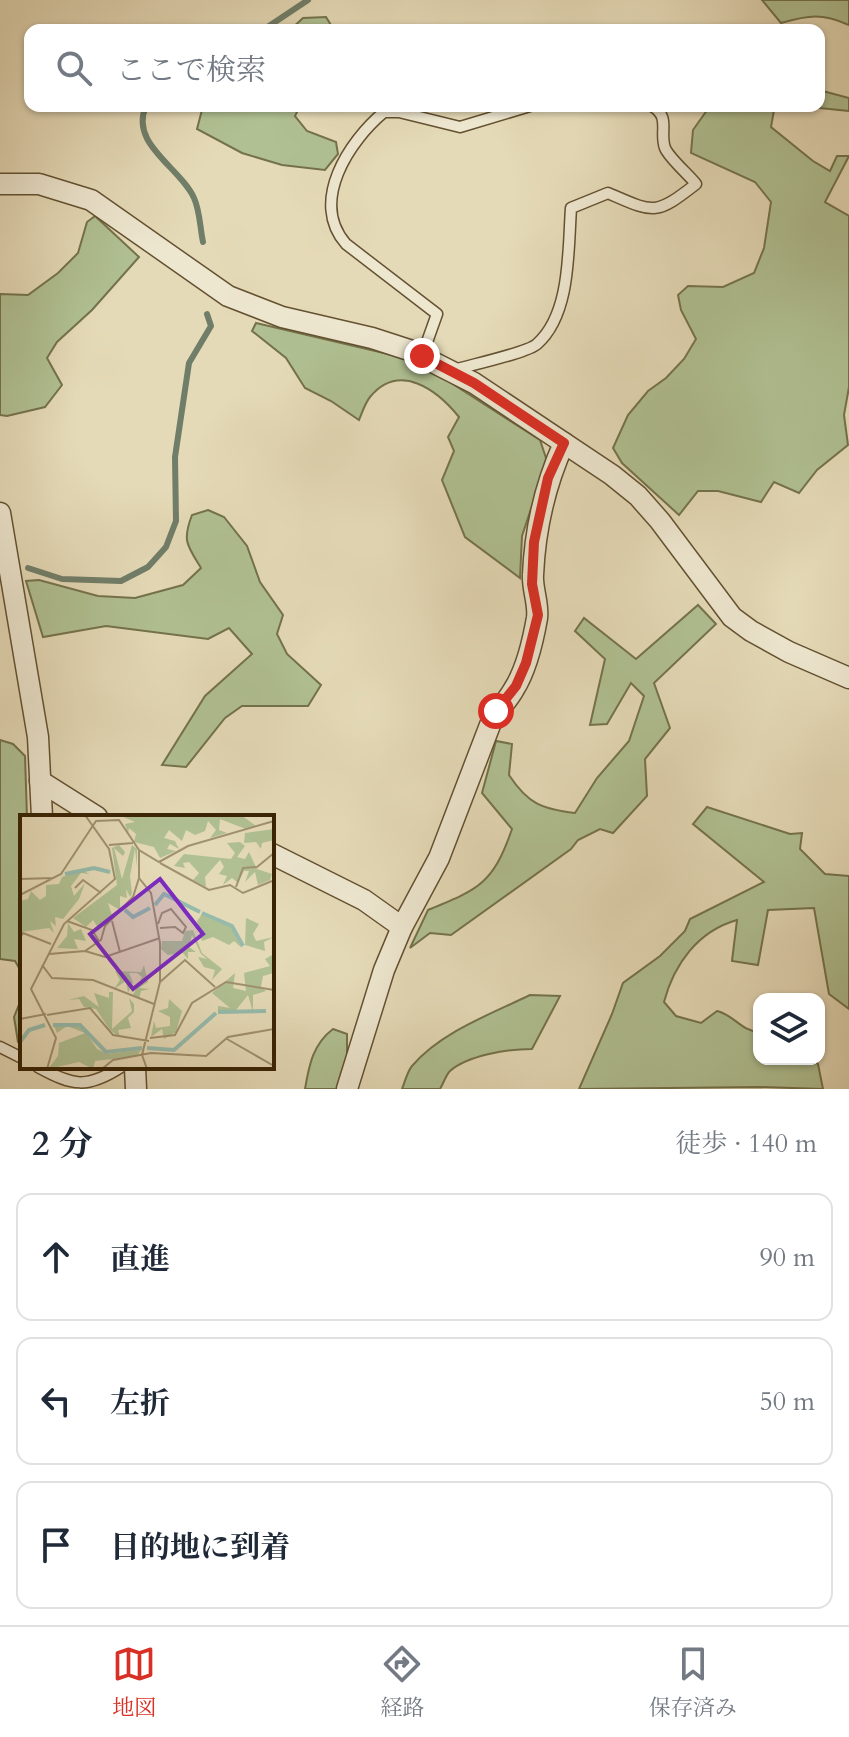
<!DOCTYPE html>
<html lang="ja">
<meta charset="utf-8">
<style>
:root{--surface:#fff;--page:#f6f6f7;--text:#1f2937;--muted:#747a83;--line:#e0e1e3;--accent:#d93025}
body{margin:0;font-family:Cardo,"Noto Serif JP",serif;background:var(--page);color:var(--text)}
.controls{position:absolute;right:24px;bottom:24px;display:grid;overflow:hidden;border-radius:16px;box-shadow:0 2px 6px #0004}
.controls button{width:72px;height:72px;display:grid;place-items:center;padding:0;border:0;border-bottom:2px solid var(--line);background:var(--surface);color:var(--text);font:40px sans-serif}
.stop{position:absolute;width:24px;height:24px;margin:-18px;border:6px solid #d93025;border-radius:50%;background:#fff}
.stop.end{background:#d93025;border-color:#fff;box-shadow:0 2px 8px #0008}
.list{margin:0;padding:0;list-style:none}
h2{display:flex;justify-content:space-between;align-items:center;height:104px;margin:0;padding:0 32px;font-size:34px}
h2 small{font-size:26px;font-weight:400;color:var(--muted)}
.list li{display:grid;grid-template-columns:52px 1fr auto;gap:24px;align-items:center;box-sizing:border-box;height:128px;margin:0 16px 16px;padding:0 16px;border:2px solid var(--line);border-radius:16px}
.list b{display:block;font-size:30px;white-space:nowrap}
.list em{font-size:26px;font-style:normal;color:var(--muted)}
.icon{flex:none;width:44px;height:44px;fill:none;stroke:currentColor;stroke-width:2;stroke-linecap:round;stroke-linejoin:round}
.map{position:relative;flex:none;width:849px;height:1089px;overflow:hidden}
.search{position:absolute;background:var(--surface);box-shadow:0 2px 6px #0004;left:24px;right:24px;top:24px;height:88px;display:flex;align-items:center;gap:20px;box-sizing:border-box;padding:0 28px;border-radius:16px;color:var(--muted);font-size:30px}
.sheet{height:536px;background:var(--surface)}
nav{display:flex;justify-content:space-around;align-items:center;box-sizing:border-box;height:112px;border-top:2px solid var(--line);background:var(--surface);font-size:22px;color:var(--muted)}
nav a{display:grid;justify-items:center;gap:4px}
nav .on{color:var(--accent)}
.map>svg:first-child{display:block}
</style>
<div class="map">
<svg width="849" height="1089" viewBox="0 0 849 1089">
<rect width="100%" height="100%" fill="#e5dab7"/>
<filter id="stains"><feTurbulence type="fractalNoise" baseFrequency=".0025" numOctaves="4"/><feColorMatrix values="0 0 0 0 .2 0 0 0 0 .09 0 0 0 0 .02 0 0 0 .5 -.17"/></filter>
<radialGradient id="worn" r=".72"><stop offset=".6" stop-color="#630" stop-opacity="0"/><stop offset="1" stop-color="#630" stop-opacity=".3"/></radialGradient>
<!-- green -->
<g fill="#b0c092" stroke="#74724b" stroke-width="2">
<path d="M 762,0 L 849,0 L 849,25 C 822,13 809,15 781,23 Z"/>
<polygon points="326,17 334,30 290,30 303,18"/>
<polygon points="819,90 849,98 849,111 800,106 819,106"/>
<polygon points="203,106 300,106 295,116 307,131 336,142 338,154 325,170 282,165 242,153 197,129"/>
<polygon points="710,106 796,106 774,110 771,127 813,161 830,171 837,156 849,156 825,202 849,216 849,387 844,415 848,445 817,470 799,493 774,482 761,502 718,491 698,491 679,515 622,463 613,448 628,415 648,391 666,378 684,359 696,339 681,310 678,295 688,286 723,287 754,273 764,248 771,202 755,182 691,153 693,130"/>
<polygon points="95,216 139,257 92,310 57,342 47,358 62,385 45,407 7,416 0,415 0,294 28,295 58,273 78,253 87,222"/>
<path d="M 256,323 L 405,358 L 445,379 L 540,440 L 547,461 L 522,536 L 520,578 L 465,537 L 442,480 L 454,451 L 448,437 L 459,417 C 438,391 400,361 370,397 C 365,403 362,413 359,420 L 331,401 L 305,388 L 286,358 L 252,331 Z"/>
<path d="M 208,510 L 224,517 L 247,546 L 260,582 L 283,615 L 277,634 L 287,654 L 321,685 L 308,706 L 242,706 L 225,718 L 186,767 L 162,765 L 205,696 L 252,654 L 229,628 L 208,639 L 106,626 L 43,637 L 26,581 L 39,580 L 98,596 L 135,598 L 183,585 L 201,568 C 187,545 182,541 192,515 Z"/>
<path d="M 698,605 L 716,624 L 654,683 L 670,728 L 645,759 L 647,796 L 613,833 L 600,829 L 578,840 L 571,849 L 451,935 L 430,933 L 410,948 L 428,910 C 479,889 493,884 512,829 L 482,793 L 496,741 L 512,744 L 509,775 C 528,804 542,809 575,813 L 597,778 L 629,741 L 644,696 L 631,683 L 607,724 L 590,725 L 605,659 L 575,631 L 584,618 L 636,659 Z"/>
<polygon points="0,740 13,744 25,756 27,817 22,817 22,913 20,916 22,973 15,961 0,959"/>
<path d="M 707,807 L 790,834 L 802,833 L 800,849 L 825,874 L 849,876 L 849,1009 L 829,994 L 814,908 L 768,910 L 758,965 L 732,961 L 737,920 C 698,931 674,964 664,1002 L 676,1016 L 701,1023 L 717,1011 C 734,1015 741,1031 759,1032 L 759,1059 L 812,1059 L 818,1064 L 823,1089 L 759,1087 L 579,1089 L 612,1014 L 623,983 L 660,956 L 685,931 L 690,919 L 764,882 L 693,824 Z"/>
<path d="M 530,995 L 560,996 L 532,1049 C 509,1049 468,1055 450,1071 C 446,1075 443,1084 440,1089 L 402,1089 C 405,1082 407,1072 412,1066 C 441,1032 491,1014 530,995 Z"/>
<polygon points="22,997 22,1044 18,1042 14,1017"/>
<path d="M 333,1029 L 347,1034 L 347,1056 L 338,1089 L 305,1089 C 309,1065 313,1044 333,1029 Z"/>
</g>
<g fill="none" stroke-linecap="round" stroke-linejoin="round">
<!-- stream -->
<g stroke="#707e69" stroke-width="6">
<polyline points="263,30 308,0"/>
<path d="M 146,106 C 129,144 180,167 194,198 C 200,211 200,228 203,242"/>
<polyline points="28,568 62,579 121,581 148,567 166,547 176,521 175,457 189,363 211,326 207,314"/>
</g>
<defs>
<g id="service">
<path d="M 422,356 L 437,314 L 346,244 C 309,202 349,141 384,112 L 399,112 L 460,127 L 530,106"/>
<path d="M 454,370 C 470,365 527,353 537,344 C 571,314 568,250 571,208 L 608,193 C 654,213 655,216 696,184 C 689,175 669,158 665,148 C 659,132 671,117 652,106"/>
<polyline points="0,1047 22,1058"/>
<path d="M 38,1067 C 73,1086 87,1089 121,1067"/>
</g>
<g id="minor">
<polyline points="0,184 39,184 91,200 228,296 282,317 372,338 409,350 474,383 612,475 638,496 660,521 732,617 751,631 789,652 849,678"/>
<polyline points="0,513 38,737 42,817"/>
<polyline points="40,781 97,817"/>
<polyline points="272,854 364,900 402,927"/>
<polyline points="135,1067 136,1089"/>
<path d="M 347,1089 L 384,970 L 402,927 L 439,858 L 490,725 C 496,711 507,702 514,689 C 526,670 533,641 537,618 C 539,604 532,589 533,575 C 535,529 545,485 564,443"/>
</g>
</defs>
<!-- service casing -->
<use href="#service" stroke="#635131" stroke-width="13"/>
<!-- minor casing -->
<use href="#minor" stroke="#635131" stroke-width="23"/>
<!-- service -->
<use href="#service" stroke="#eee7d0" stroke-width="10"/>
<!-- minor -->
<use href="#minor" stroke="#eee7d0" stroke-width="20"/>
</g>
<g fill="none" stroke-linecap="round" stroke-linejoin="round">
<!-- route -->
<polyline stroke="#d93025" stroke-width="10" points="422,356 474,383 564,443 548,478 534,542 532,584 538,615 526,663 516,686 496,711"/>
</g>
<!-- overview -->
<g transform="translate(20 815)">
<rect width="254" height="254" fill="#e5dab7"/>
<path d="M 99,0 L 221,0 L 236,11 L 226,14 L 200,4 L 199,15 L 207,18 L 190,23 L 196,15 L 188,6 L 185,16 L 175,20 L 166,15 L 162,26 L 149,15 L 144,23 L 155,26 L 159,34 L 150,29 L 147,34 L 156,36 L 140,43 L 134,32 L 114,27 L 116,19 L 109,13 L 108,18 L 105,9 L 115,7 ZM 254,14 L 254,25 L 242,28 L 241,34 L 236,27 L 224,28 L 225,18 ZM 220,27 L 225,31 L 217,42 L 225,44 L 229,37 L 237,54 L 252,59 L 250,65 L 238,70 L 235,57 L 225,67 L 229,56 L 224,56 L 218,68 L 212,63 L 203,70 L 207,61 L 199,59 L 204,52 L 200,45 L 185,62 L 186,72 L 173,65 L 179,58 L 169,47 L 163,48 L 165,53 L 154,51 L 164,39 L 211,44 L 215,38 L 207,28 ZM 99,30 L 105,37 L 103,41 L 94,33 L 102,64 L 112,30 L 117,34 L 117,52 L 115,34 L 110,61 L 112,78 L 110,82 L 106,74 L 107,83 L 100,81 L 100,95 L 88,88 L 93,103 L 75,118 L 79,114 L 73,105 L 66,112 L 53,103 L 97,70 L 92,33 ZM 61,55 L 70,59 L 61,58 L 51,71 L 54,81 L 65,68 L 59,84 L 43,104 L 35,102 L 36,111 L 30,106 L 34,118 L 29,113 L 1,117 L 0,86 L 8,84 L 11,76 L 20,85 L 26,81 L 26,70 L 39,69 L 42,62 ZM 182,99 L 211,112 L 222,133 L 214,126 L 209,130 L 193,122 L 182,126 L 177,106 ZM 226,103 L 239,109 L 233,119 L 236,126 L 254,122 L 244,127 L 245,136 L 225,130 ZM 48,108 L 54,117 L 61,114 L 66,126 L 54,124 L 58,134 L 37,133 L 47,121 ZM 173,115 L 182,138 L 202,154 L 192,165 L 195,155 L 184,152 L 178,142 L 187,144 L 181,139 L 172,120 L 169,132 L 176,137 L 168,137 L 168,144 L 163,138 L 148,140 L 141,134 L 142,126 L 162,126 L 165,116 ZM 254,139 L 254,158 L 243,161 L 241,172 L 246,176 L 233,180 L 233,197 L 228,180 L 216,195 L 198,196 L 198,191 L 210,193 L 192,178 L 215,158 L 213,173 L 226,176 L 224,158 L 250,151 L 245,144 ZM 124,150 L 128,167 L 119,173 L 130,174 L 121,176 L 119,184 L 113,180 L 122,162 L 117,158 L 109,158 L 113,167 L 108,178 L 106,166 L 94,174 L 100,165 L 95,156 L 121,157 ZM 89,177 L 93,177 L 92,214 L 112,196 L 109,183 L 114,189 L 114,197 L 108,203 L 111,213 L 98,215 L 100,222 L 90,215 L 76,194 L 64,192 L 59,184 L 48,185 L 64,181 L 79,192 L 74,178 L 89,183 ZM 149,184 L 162,196 L 156,217 L 144,224 L 142,214 L 131,222 L 134,206 L 136,213 L 150,211 L 150,202 L 138,196 L 148,193 ZM 45,208 L 63,213 L 77,234 L 87,239 L 121,235 L 117,241 L 75,246 L 73,254 L 59,247 L 28,254 L 38,241 L 39,228 L 65,218 L 47,211 L 37,218 L 34,211 Z" fill="#b0c092"/>
<path fill="none" stroke="#96bbac" stroke-width="4" d="M 45,59 L 74,53 L 90,57M 135,90 L 144,79 L 180,97M 105,95 L 113,102 L 130,93M 182,98 L 212,111 L 223,131M 198,197 L 246,196M 33,210 L 60,210 L 86,237 L 122,233M 0,227 L 9,215 L 25,210M 127,233 L 154,235 L 196,198"/>
<path fill="none" stroke="#a0916f" stroke-width="2" d="M 89,30 L 113,28M 119,35 L 119,63 L 131,78 L 140,128 L 140,167 L 122,240 L 127,254M 140,48 L 189,75 L 210,70 L 223,78 L 252,66M 0,64 L 34,63M 216,72 L 223,53 L 237,52 L 254,38M 55,73 L 63,65 L 81,78M 0,80 L 41,59 L 76,6 L 99,5 L 119,35 L 139,47 L 168,31 L 254,6M 47,106 L 72,115 L 79,126M 92,106 L 100,137M 138,109 L 142,98 L 151,94 L 166,112 L 163,118 L 155,112 L 140,113M 0,123 L 3,118 L 31,129M 65,136 L 85,142 L 140,123M 29,139 L 65,136 L 81,125 L 85,111 L 113,82 L 119,63M 22,150 L 32,163 L 73,165 L 134,189M 140,167 L 165,145 L 195,172M 27,200 L 70,193 L 93,220 L 129,226M 0,204 L 26,199M 130,223 L 155,220 L 172,188 L 206,167 L 254,175M 207,224 L 254,251M 27,254 L 36,223 L 11,174 L 44,109 L 95,64 L 89,34 L 65,0M 82,254 L 93,245 L 131,238 L 186,241 L 208,222 L 254,214"/>
<path fill="#7b2cbf" fill-opacity="0.15" stroke="#7b2cbf" stroke-width="4" d="M 140,64 L 183,119 L 113,174 L 70,119 Z"/>
<rect width="254" height="254" fill="none" stroke="#382304" stroke-width="4"/>
</g>
<rect width="100%" height="100%" filter="url(#stains)"/>
<rect width="100%" height="100%" fill="url(#worn)"/>
</svg>
<div class="controls">
<button><svg class="icon" aria-label="layers" viewBox="0 0 24 24"><path d="M12 4l9 5-9 5-9-5zM3 14l9 5 9-5"/></svg></button>
</div>
<div class="stop" style="left:496px;top:711px"></div>
<div class="stop end" style="left:422px;top:356px"></div>
<div class="search"><svg class="icon" aria-label="search" viewBox="0 0 24 24"><circle cx="10" cy="10" r="6"/><path d="M15 15l6 6"/></svg>ここで検索</div>
</div>
<section class="sheet">
<h2>2 分<small>徒歩 · 140 m</small></h2>
<ul class="list">
<li><svg class="icon" aria-label="ahead" viewBox="0 0 24 24"><path d="M12 20V5M6 11l6-6 6 6"/></svg><div><b>直進</b></div><em>90 m</em></li>
<li><svg class="icon" aria-label="left" viewBox="0 0 24 24"><path d="M17 20v-9H6M10 6l-5 5 5 5"/></svg><div><b>左折</b></div><em>50 m</em></li>
<li><svg class="icon" aria-label="arrive" viewBox="0 0 24 24"><path d="M6 21V4h12l-3 4 3 4H6"/></svg><div><b>目的地に到着</b></div></li>
</ul>
</section>
<nav>
<a class="on"><svg class="icon" aria-label="map" viewBox="0 0 24 24"><path d="M3 6l6-2 6 2 6-2v14l-6 2-6-2-6 2zM9 4v14M15 6v14"/></svg>地図</a>
<a><svg class="icon" aria-label="directions" viewBox="0 0 24 24"><path d="M12 3l9 9-9 9-9-9zM9 14v-3h6M13 9l2 2-2 2"/></svg>経路</a>
<a><svg class="icon" aria-label="saved" viewBox="0 0 24 24"><path d="M7 4h10v16l-5-4-5 4z"/></svg>保存済み</a>
</nav>
